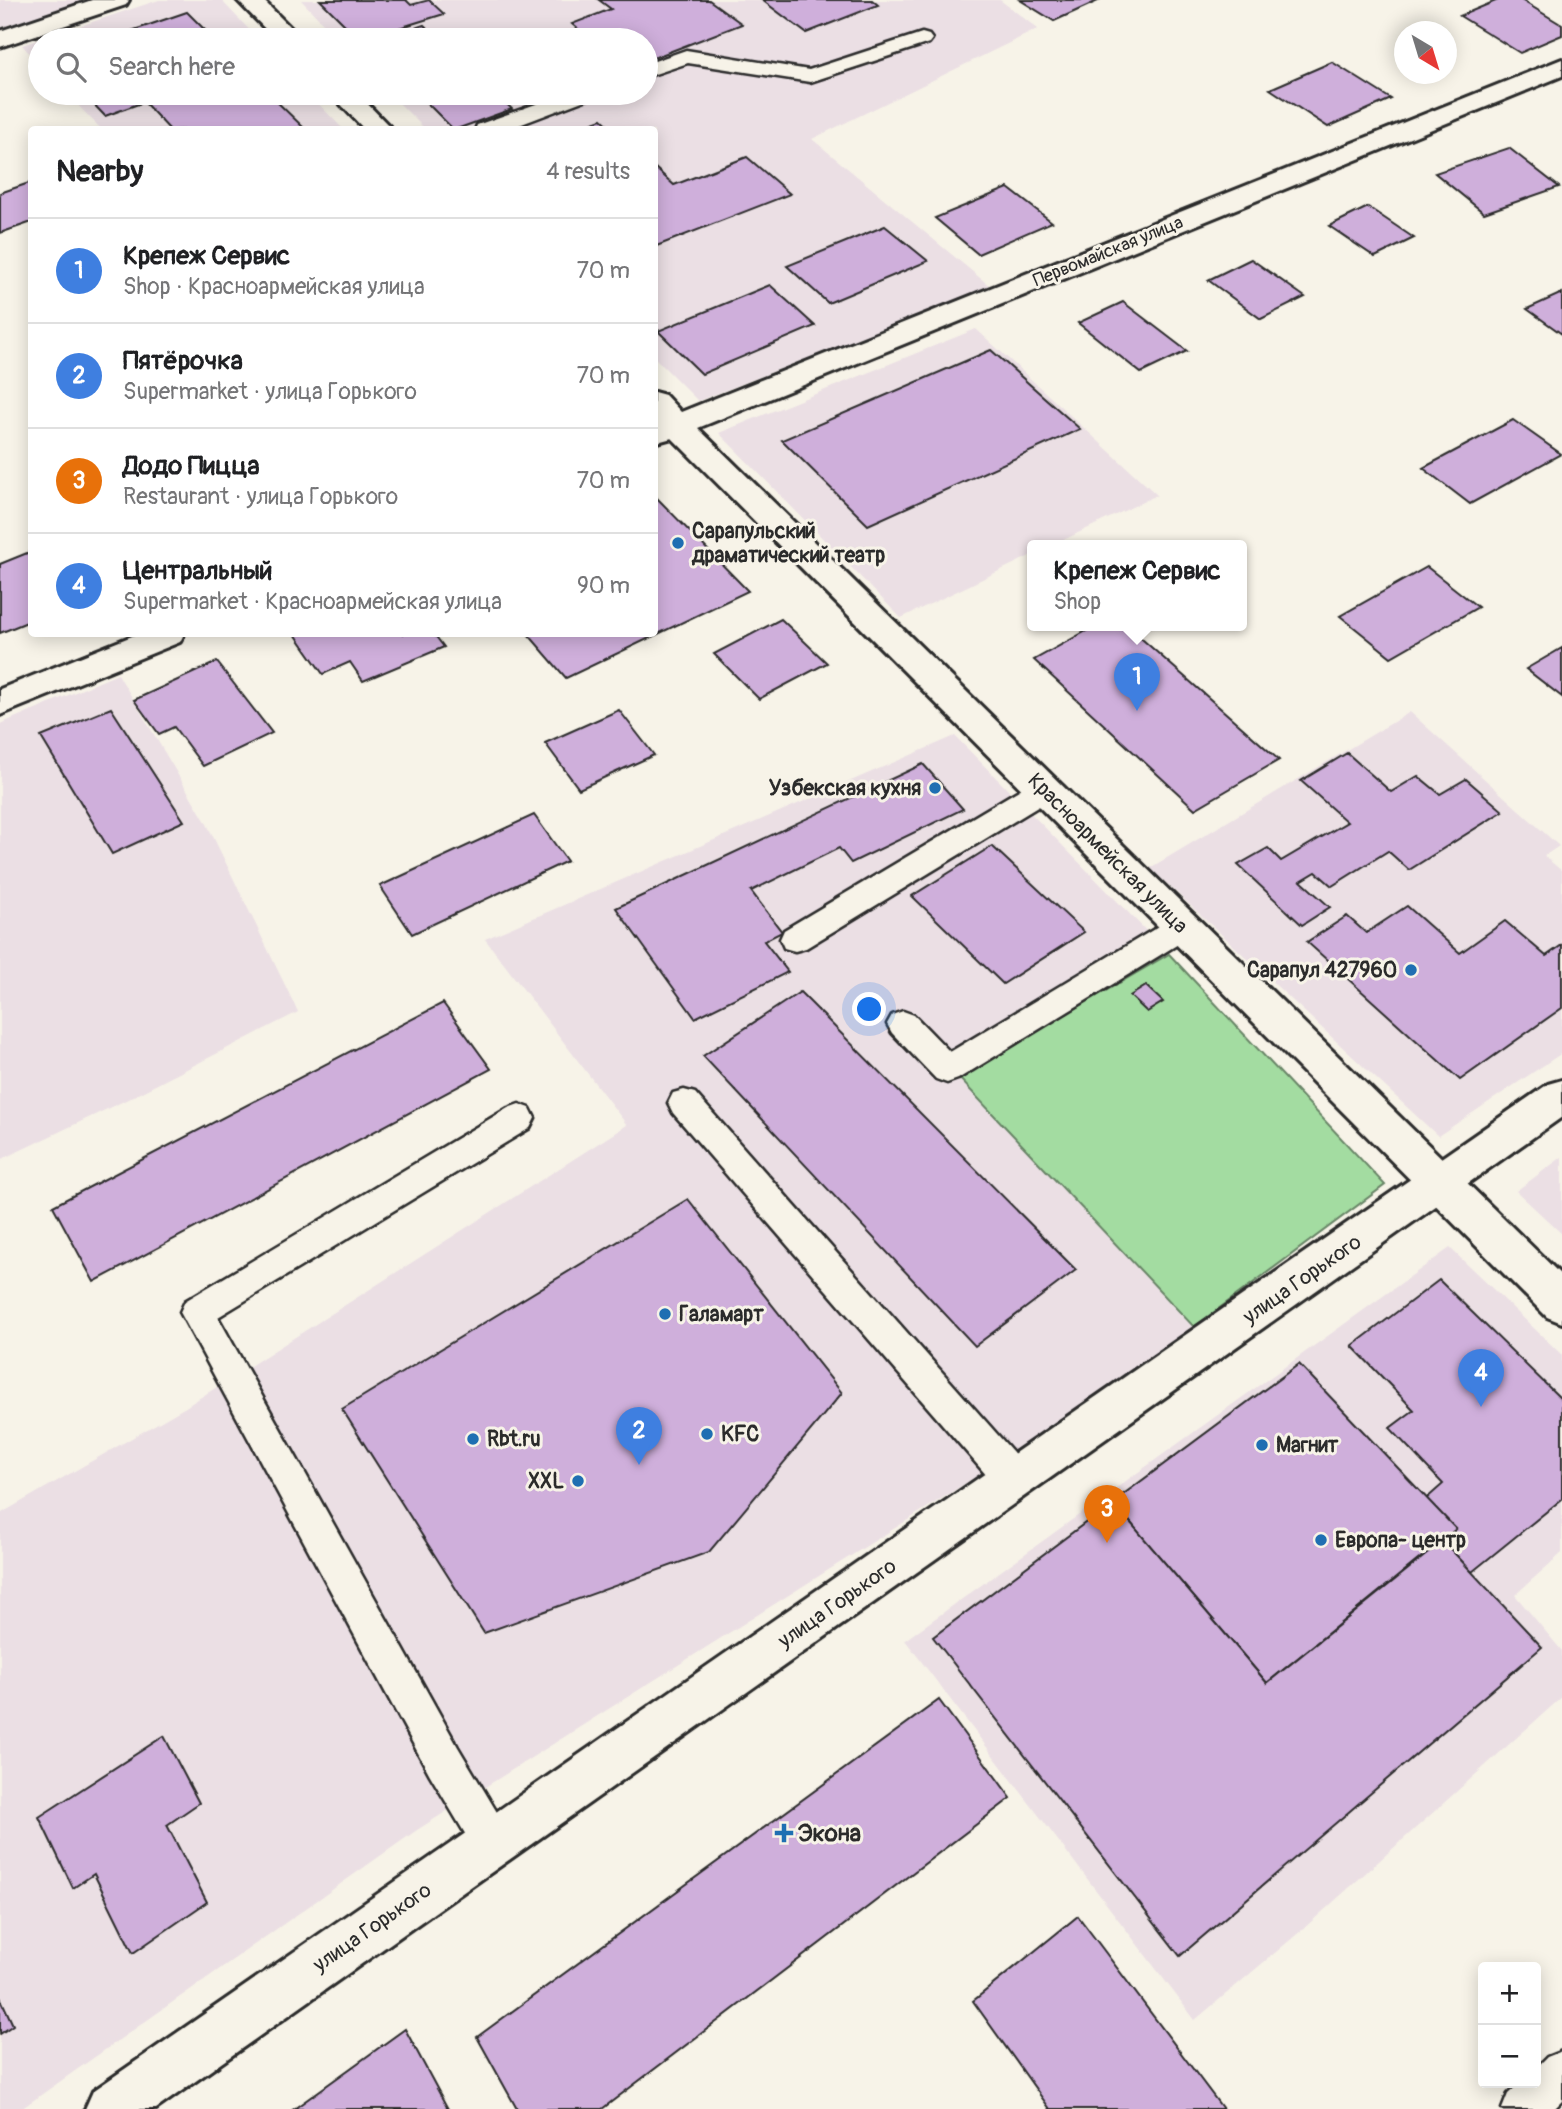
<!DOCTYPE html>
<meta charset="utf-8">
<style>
:root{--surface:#fff;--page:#f6f6f6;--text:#202124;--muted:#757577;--line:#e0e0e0;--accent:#1f6fb2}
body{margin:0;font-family:Pangolin,sans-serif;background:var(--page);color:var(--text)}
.controls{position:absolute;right:21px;bottom:21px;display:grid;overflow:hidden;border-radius:7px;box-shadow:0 4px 18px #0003}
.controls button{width:63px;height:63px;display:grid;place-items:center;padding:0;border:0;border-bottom:2px solid var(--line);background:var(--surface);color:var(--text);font:35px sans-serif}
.compass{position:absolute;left:1394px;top:21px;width:63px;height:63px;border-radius:50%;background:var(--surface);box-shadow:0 4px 18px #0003;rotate:142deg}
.you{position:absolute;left:870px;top:1010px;width:24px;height:24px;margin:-18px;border:5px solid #fff;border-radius:50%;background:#1a73e8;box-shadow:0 0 0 10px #1a73e833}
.badge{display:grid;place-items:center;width:46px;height:46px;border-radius:50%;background:var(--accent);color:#fff;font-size:23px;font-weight:700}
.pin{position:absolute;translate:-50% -58px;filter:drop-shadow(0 2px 4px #0008)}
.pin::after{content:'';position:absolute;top:37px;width:24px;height:21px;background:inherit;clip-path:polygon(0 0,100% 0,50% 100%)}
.popup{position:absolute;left:1027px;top:540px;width:220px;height:91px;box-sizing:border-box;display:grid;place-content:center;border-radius:7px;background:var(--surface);filter:drop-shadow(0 2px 5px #0005);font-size:23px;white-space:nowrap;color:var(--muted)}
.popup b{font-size:26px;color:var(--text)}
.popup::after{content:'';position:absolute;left:50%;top:100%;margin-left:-14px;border:14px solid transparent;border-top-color:var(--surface)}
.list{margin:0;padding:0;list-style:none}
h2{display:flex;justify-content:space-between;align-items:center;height:91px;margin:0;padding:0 28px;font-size:30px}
h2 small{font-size:23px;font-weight:400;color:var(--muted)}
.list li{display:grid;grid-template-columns:46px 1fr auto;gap:21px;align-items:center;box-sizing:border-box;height:105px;padding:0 28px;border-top:2px solid var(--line)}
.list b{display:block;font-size:26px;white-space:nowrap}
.list p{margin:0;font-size:23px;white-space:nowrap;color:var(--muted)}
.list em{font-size:23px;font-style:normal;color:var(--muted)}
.icon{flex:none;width:38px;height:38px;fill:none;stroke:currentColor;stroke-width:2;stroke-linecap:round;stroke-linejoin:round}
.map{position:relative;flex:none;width:1562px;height:2109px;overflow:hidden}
.search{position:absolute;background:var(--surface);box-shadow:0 4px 18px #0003;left:28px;top:28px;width:630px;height:77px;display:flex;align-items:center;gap:18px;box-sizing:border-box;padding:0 24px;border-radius:38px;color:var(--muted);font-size:26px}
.panel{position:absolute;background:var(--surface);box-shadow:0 4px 18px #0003;left:28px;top:126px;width:630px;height:511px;border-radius:7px}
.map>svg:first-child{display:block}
</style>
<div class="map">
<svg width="1562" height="2109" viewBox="0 0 1562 2109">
<rect width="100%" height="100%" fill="#f7f3e8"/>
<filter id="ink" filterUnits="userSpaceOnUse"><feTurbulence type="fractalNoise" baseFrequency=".0143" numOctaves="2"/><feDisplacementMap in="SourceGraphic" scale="14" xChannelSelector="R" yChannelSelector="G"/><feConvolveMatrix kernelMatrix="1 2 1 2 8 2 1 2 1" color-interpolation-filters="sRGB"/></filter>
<g filter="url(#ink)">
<!-- built -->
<g fill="#ebdfe4">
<polygon points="0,0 86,0 0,28"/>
<polygon points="159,0 221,0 259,40 40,40 40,65 22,45"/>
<polygon points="301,0 1000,0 1038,29 812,139 991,287 698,401 655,358 654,130 425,129 389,93 646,93 646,40 339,40"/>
<polygon points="66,93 308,93 343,129 101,129"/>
<polygon points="976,329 1157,495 1053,545 1032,545 1032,555 901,618 719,433"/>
<polygon points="118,674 206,822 298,1012 126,1100 0,1160 0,724"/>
<polygon points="1410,712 1559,846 1544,856 1562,871 1562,1053 1438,1136 1150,868"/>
<polygon points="955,736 1169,954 958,1077 1194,1327 1009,1456 417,1830 21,2109 0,2109 0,1514 184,1408 627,1125 485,939"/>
<polygon points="1562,1157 1562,1234 1516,1191"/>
<polygon points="1450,1248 1562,1355 1562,1553 1515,1595 1562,1651 1562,1697 1302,1930 1195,2020 905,1640"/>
</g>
<!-- green -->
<polygon fill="#a3dca1" stroke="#678466" stroke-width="2" points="1169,954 1385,1185 1194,1327 958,1077"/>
<!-- building -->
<g fill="#cfafdb" stroke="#2b2b2b" stroke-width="2">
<polygon points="320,0 406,0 411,5 429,0 444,14 360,40"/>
<polygon points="599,0 709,0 742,24 648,60 646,58 646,40 591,40 572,24 611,9"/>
<polygon points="762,0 872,0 878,5 806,33"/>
<polygon points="1020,0 1100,0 1054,21"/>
<polygon points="1498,0 1521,0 1562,25 1562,35 1520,53 1460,16"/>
<polygon points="187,12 215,40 105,40"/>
<polygon points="424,25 440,40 379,40"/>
<polygon points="1332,62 1391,99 1328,127 1270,89"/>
<polygon points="83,93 268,93 304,128 170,130 144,102 105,116"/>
<polygon points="417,93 495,93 512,109 454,130"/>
<polygon points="602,119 614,130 572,130"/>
<polygon points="1509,148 1559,187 1484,213 1435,173"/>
<polygon points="747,157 790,194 654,247 654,167 674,185"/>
<polygon points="32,182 32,222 0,233 0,193"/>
<polygon points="1008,188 1052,222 978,254 935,218"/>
<polygon points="1368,207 1414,238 1375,257 1329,226"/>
<polygon points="885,226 928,261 828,303 787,266"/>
<polygon points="1251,259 1305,297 1261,319 1208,280"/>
<polygon points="770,285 815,326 702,374 658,331"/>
<polygon points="1562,293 1562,334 1527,309"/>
<polygon points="1123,302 1187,351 1141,373 1078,323"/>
<polygon points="991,350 1080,429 868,525 782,440"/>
<polygon points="1513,420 1561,454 1470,504 1423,468"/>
<polygon points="654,495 748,591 566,678 528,634 654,634"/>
<polygon points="32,551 32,620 0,633 0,564"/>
<polygon points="1427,567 1478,607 1391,657 1340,616"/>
<polygon points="781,619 827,663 759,699 714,654"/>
<polygon points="1097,625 1126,625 1279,760 1195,809 1034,660"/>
<polygon points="295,634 434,634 444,647 363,681 350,662 323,674"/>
<polygon points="1562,648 1562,697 1526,669"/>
<polygon points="217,662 272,733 203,766 174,727 159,734 134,700"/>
<polygon points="111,708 184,821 112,854 41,737"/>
<polygon points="619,710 654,755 579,789 545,743"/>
<polygon points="1347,753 1391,792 1418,776 1440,794 1466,779 1503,811 1409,870 1388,851 1332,886 1316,872 1301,881 1330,907 1302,925 1238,865 1268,848 1281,861 1347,822 1301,781"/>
<polygon points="923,764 963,809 851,863 839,848 751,891 782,932 764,941 788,972 695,1018 616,908"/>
<polygon points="534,815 567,861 412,934 380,886"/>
<polygon points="992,846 1084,932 1003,984 912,896"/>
<polygon points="1407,906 1460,953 1505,921 1546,956 1562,945 1562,1008 1460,1080 1307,942 1347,916 1366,933"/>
<polygon points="1146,986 1163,1002 1147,1012 1130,996"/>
<polygon points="800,992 1076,1270 975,1346 703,1056"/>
<polygon points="443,1003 491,1069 94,1282 53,1206"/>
<polygon points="688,1199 842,1393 709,1552 484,1633 342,1409"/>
<polygon points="1439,1280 1562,1400 1562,1499 1472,1572 1443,1541 1456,1529 1426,1499 1443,1484 1390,1428 1414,1410 1352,1346"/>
<polygon points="1299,1364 1456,1529 1267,1683 1113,1502"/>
<polygon points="1113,1502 1267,1683 1443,1541 1542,1647 1180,1956 933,1637"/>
<polygon points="939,1700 1011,1798 602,2109 517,2109 477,2037"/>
<polygon points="164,1736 199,1803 167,1825 207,1902 133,1953 94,1874 73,1888 39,1817"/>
<polygon points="1078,1916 1223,2109 1050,2109 973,2001"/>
<polygon points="0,1997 13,2025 0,2034"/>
<polygon points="405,2029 448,2109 294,2109"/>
</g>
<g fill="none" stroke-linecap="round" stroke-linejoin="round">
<defs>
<g id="lane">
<polygon points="922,33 929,35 932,39 929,43 810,82 688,63 646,77 646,64 686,50 809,70"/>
<polygon points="567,93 597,93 593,97 506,130 475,130 477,125"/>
<polygon points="1044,778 1054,781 1058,789 1054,797 806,948 795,951 784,948 780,939 784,930 1034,781"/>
<polygon points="1182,915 1193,919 1197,927 1193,935 958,1079 947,1083 936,1079 892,1033 887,1024 892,1015 903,1011 914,1015 950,1052 1171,919"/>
<polygon points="684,1090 695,1093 1027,1468 1032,1480 1027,1492 1014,1497 1001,1492 673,1113 668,1103 673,1093"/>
<polygon points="519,1104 530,1108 535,1118 530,1128 218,1317 458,1747 507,1829 513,1843 507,1857 493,1863 479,1857 430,1775 180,1312 185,1301 508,1108"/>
<polygon points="1562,2051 1562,2101 1554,2109 1502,2109 1508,2094 1520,2083 1536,2083 1536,2068 1547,2057"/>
</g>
<g id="street">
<polygon points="237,0 263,0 303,40 276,40"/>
<polygon points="1562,59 1562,76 698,428 1562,1276 1562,1323 1547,1317 672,438 654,443 654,392 665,395 681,412"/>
<polygon points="330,93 357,93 393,130 365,130"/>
<polygon points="137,634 184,634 180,642 0,715 0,689"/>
</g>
<g id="secondary">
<polygon points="92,0 129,0 126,5 0,47 0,31"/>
<polygon points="1562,1080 1562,1117 156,2109 85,2109 93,2091 1548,1084"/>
</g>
</defs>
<!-- lane casing -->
<use href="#lane" stroke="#2b2b2b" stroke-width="5"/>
<!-- street casing -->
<use href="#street" stroke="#2b2b2b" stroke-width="6"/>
<!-- secondary casing -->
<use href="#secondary" stroke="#2b2b2b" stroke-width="6"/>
<!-- lane -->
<use href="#lane" fill="#f7f3e8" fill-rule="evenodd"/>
<!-- street -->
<use href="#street" fill="#f7f3e8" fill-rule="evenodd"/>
<!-- secondary -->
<use href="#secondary" fill="#f7f3e8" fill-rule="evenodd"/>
</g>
</g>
<!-- markers -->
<g fill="#1f6fb2" stroke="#f7f3e8" stroke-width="2.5">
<circle cx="678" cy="543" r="7"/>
<circle cx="935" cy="788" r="7"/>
<circle cx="1411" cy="970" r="7"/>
<circle cx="665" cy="1314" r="7"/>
<circle cx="707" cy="1434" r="7"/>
<circle cx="473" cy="1439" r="7"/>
<circle cx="1262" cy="1445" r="7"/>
<circle cx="578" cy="1481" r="7"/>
<circle cx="1321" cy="1540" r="7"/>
<path d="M780.5 1822.5h7v7h7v7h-7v7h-7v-7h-7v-7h7z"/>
</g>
<g text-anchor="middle" stroke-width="6" stroke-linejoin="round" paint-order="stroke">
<!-- far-street labels -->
<g font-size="18" fill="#2b2b2b" stroke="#f7f3e8">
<text transform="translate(1108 251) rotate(-22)" y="6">Первомайская улица</text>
</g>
<!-- poi labels -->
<g font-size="21" font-weight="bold" fill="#2b2b2b" stroke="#f7f3e8" text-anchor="start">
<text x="692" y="538">Сарапульский<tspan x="692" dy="24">драматический театр</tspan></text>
<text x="921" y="795" text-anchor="end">Узбекская кухня</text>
<text x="1397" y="977" text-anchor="end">Сарапул 427960</text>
<text x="679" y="1321">Галамарт</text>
<text x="721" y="1441">KFC</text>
<text x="487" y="1446">Rbt.ru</text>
<text x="1276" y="1452">Магнит</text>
<text x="564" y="1488" text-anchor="end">XXL</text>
<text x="1335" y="1547">Европа- центр</text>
</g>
<!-- street labels -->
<g font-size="21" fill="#2b2b2b" stroke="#f7f3e8">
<text transform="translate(1108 853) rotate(45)" y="7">Красноармейская улица</text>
<text transform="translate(1302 1279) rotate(-35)" y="7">улица Горького</text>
<text transform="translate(837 1603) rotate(-35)" y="7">улица Горького</text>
<text transform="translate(372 1927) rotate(-35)" y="7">улица Горького</text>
</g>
<!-- near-poi labels -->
<g font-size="24" font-weight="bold" fill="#2b2b2b" stroke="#f7f3e8" text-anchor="start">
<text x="798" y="1841">Экона</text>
</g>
</g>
</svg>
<div class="controls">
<button>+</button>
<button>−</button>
</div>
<svg class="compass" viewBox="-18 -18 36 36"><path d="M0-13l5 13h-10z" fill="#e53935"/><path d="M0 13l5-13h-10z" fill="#757577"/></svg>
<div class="you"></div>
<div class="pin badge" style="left:1137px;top:711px;background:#3f7fe0">1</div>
<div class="popup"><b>Крепеж Сервис</b>Shop</div>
<div class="pin badge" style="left:639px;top:1465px;background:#3f7fe0">2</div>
<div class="pin badge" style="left:1107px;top:1543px;background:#e8710a">3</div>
<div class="pin badge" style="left:1481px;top:1407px;background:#3f7fe0">4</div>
<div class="search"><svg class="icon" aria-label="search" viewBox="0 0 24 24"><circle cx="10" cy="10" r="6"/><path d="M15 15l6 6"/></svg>Search here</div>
<section class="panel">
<h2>Nearby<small>4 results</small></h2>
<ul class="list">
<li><span class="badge" style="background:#3f7fe0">1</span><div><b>Крепеж Сервис</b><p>Shop · Красноармейская улица</p></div><em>70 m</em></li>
<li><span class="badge" style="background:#3f7fe0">2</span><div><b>Пятёрочка</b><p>Supermarket · улица Горького</p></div><em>70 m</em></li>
<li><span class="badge" style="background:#e8710a">3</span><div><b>Додо Пицца</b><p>Restaurant · улица Горького</p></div><em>70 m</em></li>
<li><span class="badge" style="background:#3f7fe0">4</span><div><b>Центральный</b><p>Supermarket · Красноармейская улица</p></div><em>90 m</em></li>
</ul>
</section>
</div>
